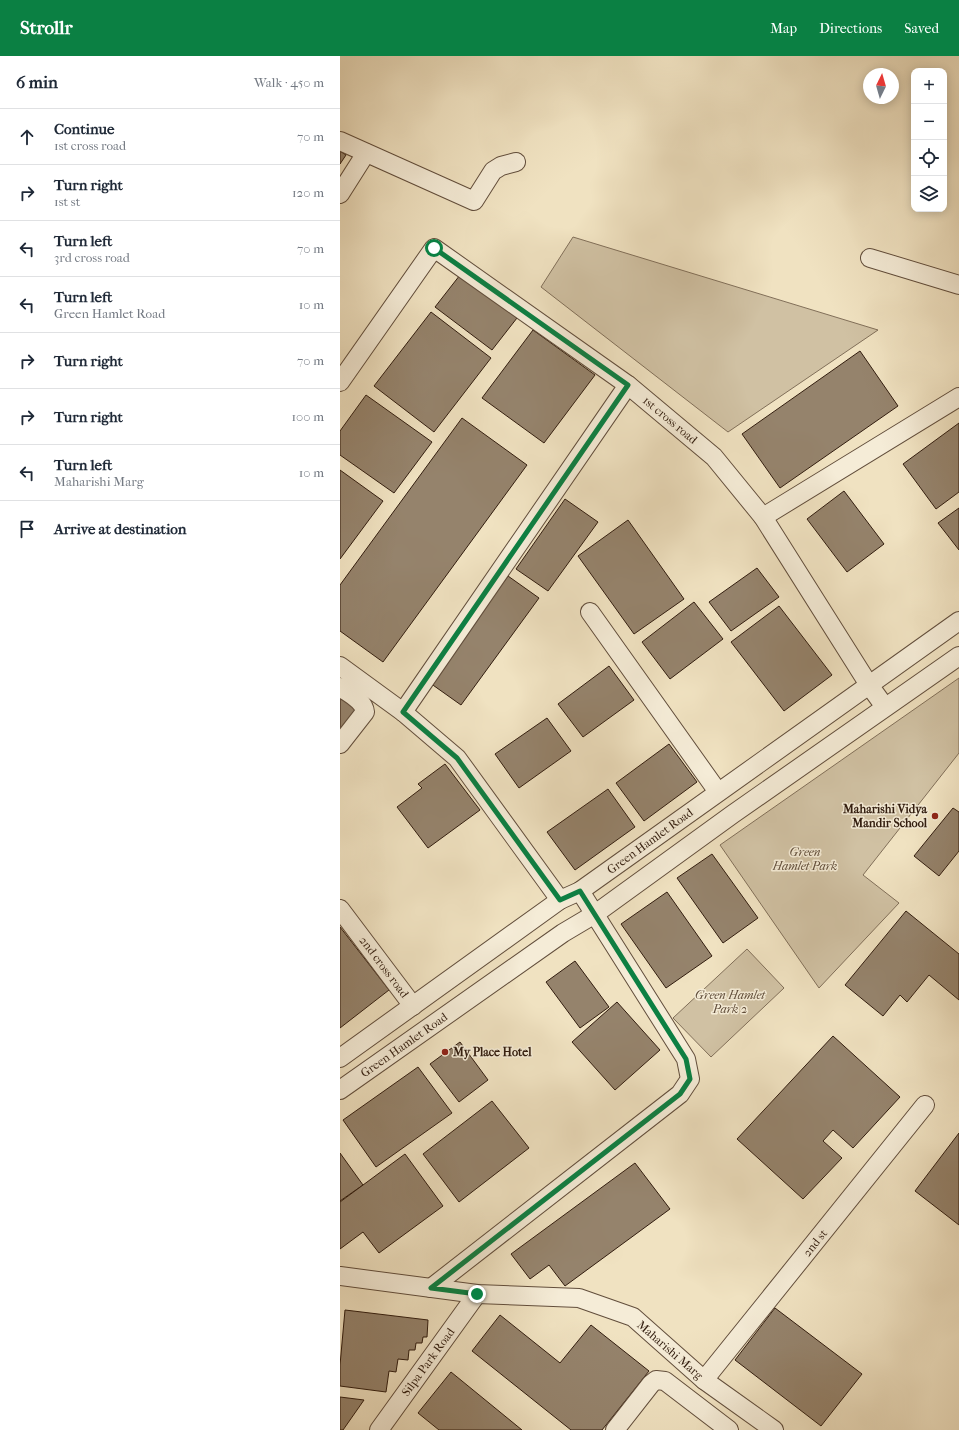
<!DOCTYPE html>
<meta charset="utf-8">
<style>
:root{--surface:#fff;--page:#f2f2f3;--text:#1f2937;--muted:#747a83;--line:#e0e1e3;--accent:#0b8043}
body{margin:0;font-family:"IM FELL French Canon",serif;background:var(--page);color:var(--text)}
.controls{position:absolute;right:12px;top:12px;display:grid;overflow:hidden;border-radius:8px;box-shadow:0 2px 10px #0003}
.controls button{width:36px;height:36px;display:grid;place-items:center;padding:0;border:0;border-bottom:1px solid var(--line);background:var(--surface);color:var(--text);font:20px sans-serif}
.compass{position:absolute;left:523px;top:12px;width:36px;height:36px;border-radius:50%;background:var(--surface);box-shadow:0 2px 10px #0003;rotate:5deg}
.stop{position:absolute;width:12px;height:12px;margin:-9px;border:3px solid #0b8043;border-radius:50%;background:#fff}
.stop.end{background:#0b8043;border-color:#fff;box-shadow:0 1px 4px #0008}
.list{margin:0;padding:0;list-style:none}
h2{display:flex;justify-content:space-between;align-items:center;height:52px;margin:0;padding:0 16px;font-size:17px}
h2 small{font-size:13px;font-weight:400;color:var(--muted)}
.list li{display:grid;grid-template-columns:26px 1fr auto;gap:12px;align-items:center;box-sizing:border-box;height:56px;padding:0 16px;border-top:1px solid var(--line)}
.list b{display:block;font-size:15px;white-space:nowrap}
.list p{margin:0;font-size:13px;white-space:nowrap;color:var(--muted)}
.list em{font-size:13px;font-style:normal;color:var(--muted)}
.icon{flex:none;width:22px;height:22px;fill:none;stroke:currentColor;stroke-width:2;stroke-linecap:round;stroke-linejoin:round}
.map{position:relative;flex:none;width:619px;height:1374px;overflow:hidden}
header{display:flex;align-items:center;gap:24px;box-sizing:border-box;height:56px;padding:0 20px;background:var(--accent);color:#fff}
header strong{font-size:19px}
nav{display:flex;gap:22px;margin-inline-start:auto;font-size:14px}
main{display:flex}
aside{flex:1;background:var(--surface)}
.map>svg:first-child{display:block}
</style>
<header>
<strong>Strollr</strong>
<nav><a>Map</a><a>Directions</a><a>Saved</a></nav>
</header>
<main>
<aside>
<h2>6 min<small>Walk · 450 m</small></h2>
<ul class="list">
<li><svg class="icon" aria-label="ahead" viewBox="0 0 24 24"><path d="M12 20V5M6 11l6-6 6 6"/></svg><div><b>Continue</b><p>1st cross road</p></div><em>70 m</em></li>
<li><svg class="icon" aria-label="right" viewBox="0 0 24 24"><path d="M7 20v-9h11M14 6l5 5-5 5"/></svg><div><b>Turn right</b><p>1st st</p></div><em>120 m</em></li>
<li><svg class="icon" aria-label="left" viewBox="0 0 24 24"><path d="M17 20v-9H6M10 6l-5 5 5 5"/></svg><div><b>Turn left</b><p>3rd cross road</p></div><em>70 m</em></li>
<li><svg class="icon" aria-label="left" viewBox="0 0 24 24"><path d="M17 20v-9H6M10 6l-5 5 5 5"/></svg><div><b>Turn left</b><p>Green Hamlet Road</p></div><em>10 m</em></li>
<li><svg class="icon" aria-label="right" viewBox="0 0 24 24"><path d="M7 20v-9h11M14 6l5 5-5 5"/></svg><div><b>Turn right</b></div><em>70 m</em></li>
<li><svg class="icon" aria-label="right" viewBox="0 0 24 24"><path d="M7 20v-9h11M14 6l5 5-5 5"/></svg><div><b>Turn right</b></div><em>100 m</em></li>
<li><svg class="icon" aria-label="left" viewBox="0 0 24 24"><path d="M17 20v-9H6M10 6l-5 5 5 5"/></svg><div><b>Turn left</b><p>Maharishi Marg</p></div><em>10 m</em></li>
<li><svg class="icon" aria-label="arrive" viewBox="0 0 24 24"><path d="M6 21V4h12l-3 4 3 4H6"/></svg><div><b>Arrive at destination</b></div></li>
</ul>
</aside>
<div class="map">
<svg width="619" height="1374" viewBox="0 0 619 1374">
<rect width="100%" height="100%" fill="#f0e2c1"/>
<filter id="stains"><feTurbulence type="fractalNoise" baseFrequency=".005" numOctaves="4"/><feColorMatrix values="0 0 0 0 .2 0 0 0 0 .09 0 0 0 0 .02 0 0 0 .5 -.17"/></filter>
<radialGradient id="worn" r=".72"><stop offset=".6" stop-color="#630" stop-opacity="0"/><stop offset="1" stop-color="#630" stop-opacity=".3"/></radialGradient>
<!-- green -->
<g fill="#d0c1a3" stroke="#816f59">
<polygon points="233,181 538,274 388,376 201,231"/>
<polygon points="619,622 619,697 523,819 559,847 479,932 380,789"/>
<polygon points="407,893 444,932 371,1001 333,962"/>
</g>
<!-- building -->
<g fill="#95836c" stroke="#321d0f">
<polygon points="0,95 6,99 0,108"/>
<polygon points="120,219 177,262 152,294 95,251"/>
<polygon points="91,256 151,302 94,376 34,330"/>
<polygon points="193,274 255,319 204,387 142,342"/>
<polygon points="520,295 558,350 440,432 402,378"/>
<polygon points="26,339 92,386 54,437 0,399 0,375"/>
<polygon points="122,362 187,409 43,606 0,575 0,529"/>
<polygon points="619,367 619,436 596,453 563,408"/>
<polygon points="0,414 43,445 0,503"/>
<polygon points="504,435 544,488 507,516 467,463"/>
<polygon points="225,443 258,466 208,535 176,513"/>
<polygon points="619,452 619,494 598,467"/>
<polygon points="288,464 344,543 294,578 238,500"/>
<polygon points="417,512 439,541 391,575 369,546"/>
<polygon points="168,520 199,542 121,649 90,627"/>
<polygon points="354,546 383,583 330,623 302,586"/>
<polygon points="439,550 492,619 444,655 391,586"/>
<polygon points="269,610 294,644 243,681 218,648"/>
<polygon points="0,635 19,649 0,675"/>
<polygon points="207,662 231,695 179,732 155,698"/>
<polygon points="329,688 357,726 304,765 276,727"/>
<polygon points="105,708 140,754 88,792 57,751 82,732 78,728"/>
<polygon points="268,733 295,771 235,814 207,776"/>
<polygon points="613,752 619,756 619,795 599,820 574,800"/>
<polygon points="372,798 418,862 383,887 337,822"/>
<polygon points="327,836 372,900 326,932 281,868"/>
<polygon points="566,855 619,898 619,944 589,919 567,946 560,939 543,960 505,929"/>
<polygon points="0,871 49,934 0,972"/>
<polygon points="235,905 269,951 240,972 206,926"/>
<polygon points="277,946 320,994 275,1034 232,986"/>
<polygon points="493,980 560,1041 513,1092 493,1074 483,1085 502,1102 463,1143 397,1083"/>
<polygon points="120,986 148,1024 119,1046 90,1008"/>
<polygon points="78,1011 112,1057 36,1111 3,1064"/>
<polygon points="152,1045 189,1092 119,1146 83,1098"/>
<polygon points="619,1077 619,1169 575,1135"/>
<polygon points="0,1097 23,1129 0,1145"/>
<polygon points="65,1098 103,1150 39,1197 23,1176 0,1193 0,1146"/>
<polygon points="295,1107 330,1153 225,1230 209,1209 190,1223 171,1198"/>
<polygon points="435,1252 522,1318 481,1370 395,1304"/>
<polygon points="5,1254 88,1264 87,1281 83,1281 82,1287 76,1287 75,1294 69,1294 68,1304 58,1303 56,1316 49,1315 46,1336 0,1330 0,1309"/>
<polygon points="160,1259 220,1307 251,1269 309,1315 262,1374 231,1374 132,1295"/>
<polygon points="111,1316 182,1374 99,1374 78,1357"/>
<polygon points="0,1341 24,1344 3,1374 0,1374"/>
</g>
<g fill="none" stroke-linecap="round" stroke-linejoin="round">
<defs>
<g id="street">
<polyline points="0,85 134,145 153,115 161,110 176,106"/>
<polyline points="0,138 26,97"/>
<polyline points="530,202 619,229"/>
<polyline points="0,326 94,192 288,329 374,401 423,461 529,629 545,651"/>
<polyline points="423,461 619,341"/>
<polyline points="250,556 378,736"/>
<polyline points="0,610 63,656 117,702 220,844"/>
<path d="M 0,631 C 9,638 24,644 25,656 L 0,688"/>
<polyline points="63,656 288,329"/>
<polyline points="0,853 73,950"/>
<polyline points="0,1002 220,844 240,835 619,565"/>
<polyline points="0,1034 223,877 255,858 393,758 619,600"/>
<polyline points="0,1220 137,1238 239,1242 293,1261 364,1324 434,1374"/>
<polyline points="91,1232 340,1038 350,1023 346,1003 240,835"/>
<polyline points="364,1324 585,1049"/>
<polyline points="39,1374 137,1238"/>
<polyline points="275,1374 311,1328 316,1324 325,1325 389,1374"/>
</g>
</defs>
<!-- street casing -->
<use href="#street" stroke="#624e3c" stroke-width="20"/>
<!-- street -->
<use href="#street" stroke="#f5ecd7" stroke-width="18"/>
</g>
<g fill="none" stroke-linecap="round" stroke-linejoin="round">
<!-- route -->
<polyline stroke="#0b8043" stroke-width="5" points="94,192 288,329 63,656 117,702 220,844 240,835 346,1003 350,1023 340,1038 91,1232 137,1238"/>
</g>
<!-- markers -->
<g fill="#8f2418" stroke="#f5ecd7" stroke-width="1.5">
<circle cx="595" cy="760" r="4"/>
<circle cx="105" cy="996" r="4"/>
</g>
<g text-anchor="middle" stroke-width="3" stroke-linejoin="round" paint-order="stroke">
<!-- street labels -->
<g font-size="12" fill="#321d0f" stroke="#f5ecd7">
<text transform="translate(330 364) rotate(40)" y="4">1st cross road</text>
<text transform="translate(310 785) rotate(-36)" y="4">Green Hamlet Road</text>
<text transform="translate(44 911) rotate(53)" y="4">2nd cross road</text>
<text transform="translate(64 989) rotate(-35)" y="4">Green Hamlet Road</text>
<text transform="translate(475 1187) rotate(-51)" y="4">2nd st</text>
<text transform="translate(330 1294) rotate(41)" y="4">Maharishi Marg</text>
<text transform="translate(88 1306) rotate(-54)" y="4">Silpa Park Road</text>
</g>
<!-- poi labels -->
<g font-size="12" font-weight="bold" fill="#321d0f" stroke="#f5ecd7" text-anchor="end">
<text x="587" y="757">Maharishi Vidya<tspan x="587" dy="14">Mandir School</tspan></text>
<text x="113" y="1000" text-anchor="start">My Place Hotel</text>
</g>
<!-- park labels -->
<g font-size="12" font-style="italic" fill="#614e3b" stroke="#f5ecd7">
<text x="465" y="800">Green<tspan x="465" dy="14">Hamlet Park</tspan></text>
<text x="390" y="943">Green Hamlet<tspan x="390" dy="14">Park 2</tspan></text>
</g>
</g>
<rect width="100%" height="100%" filter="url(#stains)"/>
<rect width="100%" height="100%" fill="url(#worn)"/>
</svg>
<div class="controls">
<button>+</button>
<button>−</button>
<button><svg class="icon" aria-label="locate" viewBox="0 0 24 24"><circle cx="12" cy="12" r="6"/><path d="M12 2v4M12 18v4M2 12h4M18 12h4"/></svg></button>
<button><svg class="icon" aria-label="layers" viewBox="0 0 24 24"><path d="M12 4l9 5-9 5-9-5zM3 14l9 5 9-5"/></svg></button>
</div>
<svg class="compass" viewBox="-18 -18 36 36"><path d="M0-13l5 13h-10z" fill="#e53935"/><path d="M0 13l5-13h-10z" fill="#747a83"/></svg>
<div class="stop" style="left:94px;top:192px"></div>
<div class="stop end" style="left:137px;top:1238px"></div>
</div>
</main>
